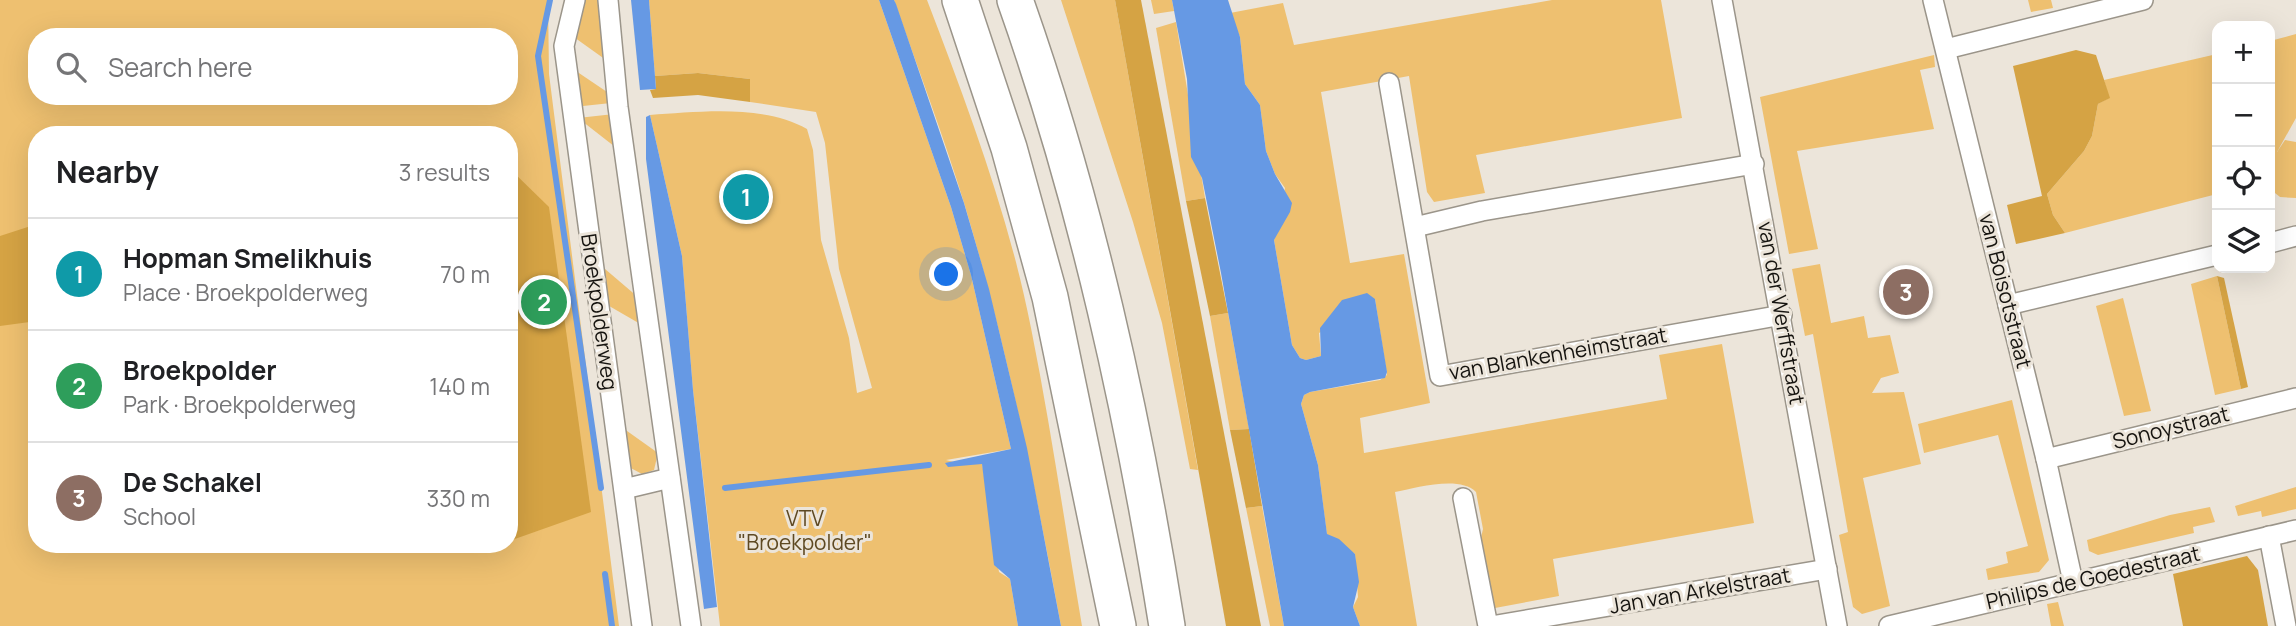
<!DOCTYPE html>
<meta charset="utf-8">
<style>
:root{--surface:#fff;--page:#f2f2f2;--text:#202124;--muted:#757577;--line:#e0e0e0;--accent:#111827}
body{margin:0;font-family:Manrope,sans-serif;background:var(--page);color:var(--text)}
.controls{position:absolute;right:21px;top:21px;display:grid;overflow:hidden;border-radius:14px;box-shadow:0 7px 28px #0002}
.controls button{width:63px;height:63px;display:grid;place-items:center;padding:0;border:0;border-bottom:2px solid var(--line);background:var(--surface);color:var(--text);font:35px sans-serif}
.you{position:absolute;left:947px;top:275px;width:24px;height:24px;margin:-18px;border:5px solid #fff;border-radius:50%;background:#1a73e8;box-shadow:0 0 0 10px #1a73e833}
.badge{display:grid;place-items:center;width:46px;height:46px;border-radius:50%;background:var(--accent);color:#fff;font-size:23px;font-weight:700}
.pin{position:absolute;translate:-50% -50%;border:4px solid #fff;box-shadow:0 2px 7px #0006}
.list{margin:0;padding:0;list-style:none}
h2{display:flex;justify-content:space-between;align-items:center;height:91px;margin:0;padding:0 28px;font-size:30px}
h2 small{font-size:23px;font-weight:400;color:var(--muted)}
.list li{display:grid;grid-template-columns:46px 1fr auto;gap:21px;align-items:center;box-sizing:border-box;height:112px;padding:0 28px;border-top:2px solid var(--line)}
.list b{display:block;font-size:26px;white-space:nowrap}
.list p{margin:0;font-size:23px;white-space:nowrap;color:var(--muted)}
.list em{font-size:23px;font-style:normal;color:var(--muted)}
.icon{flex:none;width:38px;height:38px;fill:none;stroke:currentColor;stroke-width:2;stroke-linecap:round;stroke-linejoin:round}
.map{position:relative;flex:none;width:2296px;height:626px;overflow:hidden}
.search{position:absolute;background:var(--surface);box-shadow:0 7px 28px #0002;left:28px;top:28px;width:490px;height:77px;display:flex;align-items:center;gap:18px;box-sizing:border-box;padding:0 24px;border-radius:28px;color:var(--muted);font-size:26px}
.panel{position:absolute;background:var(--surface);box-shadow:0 7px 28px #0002;left:28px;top:126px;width:490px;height:427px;border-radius:28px}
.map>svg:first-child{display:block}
</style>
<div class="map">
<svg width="2296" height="626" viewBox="0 0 2296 626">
<rect width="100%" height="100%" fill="#ece5da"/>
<!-- green -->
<g fill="#eec070" fill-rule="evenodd">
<path d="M 0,0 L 548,0 L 549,74 L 619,626 L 0,626 ZM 37,37 L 509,37 L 509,96 L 37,96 ZM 37,135 L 509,135 L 509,544 L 37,544 Z"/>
<polygon points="581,0 602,0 606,60 571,35"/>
<path d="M 649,0 L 879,0 L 951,207 L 971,275 L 1011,449 L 946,460 L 966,465 L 982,463 L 999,572 L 1010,579 L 1018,626 L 720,626 L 693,390 L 682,256 L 650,115 C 697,112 765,104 807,129 L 813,150 L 821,240 L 849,338 L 857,393 L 872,388 L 839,269 L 825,143 L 816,112 L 750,102 L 750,79 L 698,73 L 655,76 Z"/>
<path d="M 894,0 L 927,0 C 968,107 1009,216 1031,328 C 1051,427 1065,527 1082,626 L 1061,626 C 1035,485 1006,344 965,206 C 944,137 918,69 894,0 Z"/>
<polygon points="1061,0 1115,0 1198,470 1190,469 1162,323 1133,222"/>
<polygon points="1151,0 1172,0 1174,11 1154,14"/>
<path d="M 1552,0 L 1661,0 L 1682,118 L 1476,155 L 1485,193 L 1434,202 L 1427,192 L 1409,76 L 1321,92 L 1350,263 L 1404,254 L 1430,403 L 1360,418 L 1364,453 L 1667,399 L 1659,355 L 1722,344 L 1754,523 L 1553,559 L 1559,596 L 1495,608 L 1490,602 L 1479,546 L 1483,529 L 1476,492 C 1460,475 1415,488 1395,492 L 1417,626 L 1360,626 L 1353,607 L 1358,597 L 1355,554 L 1327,535 L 1318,465 L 1301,404 L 1304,395 L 1310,392 L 1380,380 L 1387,375 L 1375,299 L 1319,333 L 1321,356 L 1306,360 L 1300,358 L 1292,345 L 1274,240 L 1285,188 L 1275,174 L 1266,151 L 1260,105 L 1245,84 L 1240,37 L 1230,13 L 1283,3 L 1294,45 Z"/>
<polygon points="2028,0 2051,0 2053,8 2031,12"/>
<polygon points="1176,22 1205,198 1186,201 1156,28"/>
<polygon points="2296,34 2296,118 2277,152 2285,140 2296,142 2296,198 2280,197 2270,189 2270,41"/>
<polygon points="2217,54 2217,194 2065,233 2053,215 2047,194 2084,151 2092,136 2098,104 2109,98 2104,80"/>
<polygon points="1934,55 1935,67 1920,70 1934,129 1797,151 1818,249 1789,254 1760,97"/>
<polygon points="573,69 610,94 611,103 583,106 577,102"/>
<polygon points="614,114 619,150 578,118"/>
<polygon points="598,263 639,298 642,325 604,303"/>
<polygon points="1820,264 1831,323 1864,316 1868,338 1890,335 1899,373 1881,378 1872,393 1904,392 1921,464 1863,478 1890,606 1862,614 1853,607 1839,535 1848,532 1813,334 1805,336 1792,269"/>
<polygon points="2217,276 2241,389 2215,395 2191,284"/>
<polygon points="2123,298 2151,411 2124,416 2096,306"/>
<polygon points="1228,313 1249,429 1230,430 1210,316"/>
<polygon points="2012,400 2049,560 2039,572 1988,580 1986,569 2008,563 2006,552 2028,546 1998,435 1924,453 1918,424"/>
<polygon points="620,426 658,453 654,470 642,474 627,466"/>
<polygon points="2296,487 2296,509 2262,517 2261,511 2238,516 2235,506"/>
<polygon points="1262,506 1284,626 1270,626 1246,508"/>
<polygon points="2210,507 2215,522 2193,527 2194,533 2098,555 2089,551 2087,540 2170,515"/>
<polygon points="2058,602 2064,626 2051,626 2047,604"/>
</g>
<!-- forest -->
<g fill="#d5a344">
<polygon points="1115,0 1141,0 1261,626 1226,626"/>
<polygon points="2076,50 2096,55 2110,98 2098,104 2092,136 2084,151 2047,194 2053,215 2065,233 2016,244 2007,205 2042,196 2013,66"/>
<polygon points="698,73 750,79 750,102 698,95 653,98 650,90 656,89 655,76"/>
<polygon points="509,168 549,207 591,512 512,540"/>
<polygon points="1205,198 1228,313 1210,316 1186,201"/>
<polygon points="37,224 37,321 0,326 0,236"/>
<polygon points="2217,276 2224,278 2248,387 2241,389"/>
<polygon points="1249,429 1262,506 1246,508 1230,430"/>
<polygon points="2247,556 2258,570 2268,626 2183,626 2173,574"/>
</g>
<!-- water -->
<g fill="#6699e4">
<polygon points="631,0 649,0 656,89 640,90"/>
<polygon points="879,0 894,0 896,4 964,203 989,289 1027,448 1061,626 1018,626 1010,579 994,565 982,464 948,467 945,463 1011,449 971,275 951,207"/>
<polygon points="1172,0 1228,0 1240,37 1245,84 1260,105 1266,151 1275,174 1292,203 1290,212 1274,240 1292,345 1300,358 1306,360 1321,356 1320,328 1342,300 1367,293 1375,299 1387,372 1385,378 1310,392 1304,395 1301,404 1318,465 1327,534 1339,539 1355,554 1359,582 1353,607 1360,626 1284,626 1221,273 1202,178 1191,157 1187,79"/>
<polygon points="650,115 682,256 693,390 717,607 704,609 646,159 646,117"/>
</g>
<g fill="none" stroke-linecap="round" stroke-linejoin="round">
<!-- stream -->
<g stroke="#6699e4" stroke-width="6">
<polyline points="550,0 538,56 601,488"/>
<polyline points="725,488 929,465"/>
<polyline points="605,574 612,626"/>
</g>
<defs>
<g id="minor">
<polyline points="575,0 564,46 642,626"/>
<polyline points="608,0 618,107 691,626"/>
<polyline points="1722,0 1837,626"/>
<polyline points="1933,0 2046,459 2073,582"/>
<polyline points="1946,49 2143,0"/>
<polyline points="1389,83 1440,376 1782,315"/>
<polyline points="1415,227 1482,211 1754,164"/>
<polyline points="2270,243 2296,236"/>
<polyline points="2008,305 2217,255"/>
<polyline points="2046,459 2296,398"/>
<polyline points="624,489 670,478"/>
<polyline points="1463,498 1488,626"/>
<polyline points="2269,536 2286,626"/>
<polyline points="1491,626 1827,569"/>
<polyline points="1889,626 2296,530"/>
</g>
<g id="motorway">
<polyline points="960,0 1009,148 1050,297 1118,626"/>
<path d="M 1015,0 C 1087,203 1133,414 1167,626"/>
</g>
</defs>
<!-- minor casing -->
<use href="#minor" stroke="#9b958a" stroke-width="22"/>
<!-- motorway casing -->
<use href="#motorway" stroke="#9b958a" stroke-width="38"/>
<!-- minor -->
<use href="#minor" stroke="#fff" stroke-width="19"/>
<!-- motorway -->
<use href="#motorway" stroke="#fff" stroke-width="35"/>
</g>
<g text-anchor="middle" stroke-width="6" stroke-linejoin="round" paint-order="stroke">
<!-- street labels -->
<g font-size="21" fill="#161410" stroke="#ece5da">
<text transform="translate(2005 291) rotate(76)" y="7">van Boisotstraat</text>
<text transform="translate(599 312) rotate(82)" y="7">Broekpolderweg</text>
<text transform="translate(1781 313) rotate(80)" y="7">van der Werffstraat</text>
<text transform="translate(1558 354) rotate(-10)" y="7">van Blankenheimstraat</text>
<text transform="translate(2171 428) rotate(-14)" y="7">Sonoystraat</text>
<text transform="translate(2093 578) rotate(-13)" y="7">Philips de Goedestraat</text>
<text transform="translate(1700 591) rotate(-10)" y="7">Jan van Arkelstraat</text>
</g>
<!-- park labels -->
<g font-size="21" fill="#5e4922" stroke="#ece5da">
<text x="805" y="526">VTV<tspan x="805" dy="24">"Broekpolder"</tspan></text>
</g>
</g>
</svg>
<div class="controls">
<button>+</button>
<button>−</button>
<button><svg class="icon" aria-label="locate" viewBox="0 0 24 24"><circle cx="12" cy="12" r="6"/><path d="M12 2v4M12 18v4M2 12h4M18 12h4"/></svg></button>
<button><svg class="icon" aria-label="layers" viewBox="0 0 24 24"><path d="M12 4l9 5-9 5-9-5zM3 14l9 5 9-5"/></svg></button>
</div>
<div class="you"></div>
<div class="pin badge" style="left:746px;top:197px;background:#0f9aa8">1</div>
<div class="pin badge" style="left:544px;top:302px;background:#2e9e5b">2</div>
<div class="pin badge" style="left:1906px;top:292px;background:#8d6e63">3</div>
<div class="search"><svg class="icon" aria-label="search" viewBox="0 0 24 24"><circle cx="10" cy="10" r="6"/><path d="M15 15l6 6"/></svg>Search here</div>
<section class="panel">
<h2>Nearby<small>3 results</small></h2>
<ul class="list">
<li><span class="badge" style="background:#0f9aa8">1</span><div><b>Hopman Smelikhuis</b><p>Place · Broekpolderweg</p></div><em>70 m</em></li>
<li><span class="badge" style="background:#2e9e5b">2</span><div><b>Broekpolder</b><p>Park · Broekpolderweg</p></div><em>140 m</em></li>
<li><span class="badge" style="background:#8d6e63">3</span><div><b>De Schakel</b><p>School</p></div><em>330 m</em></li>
</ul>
</section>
</div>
